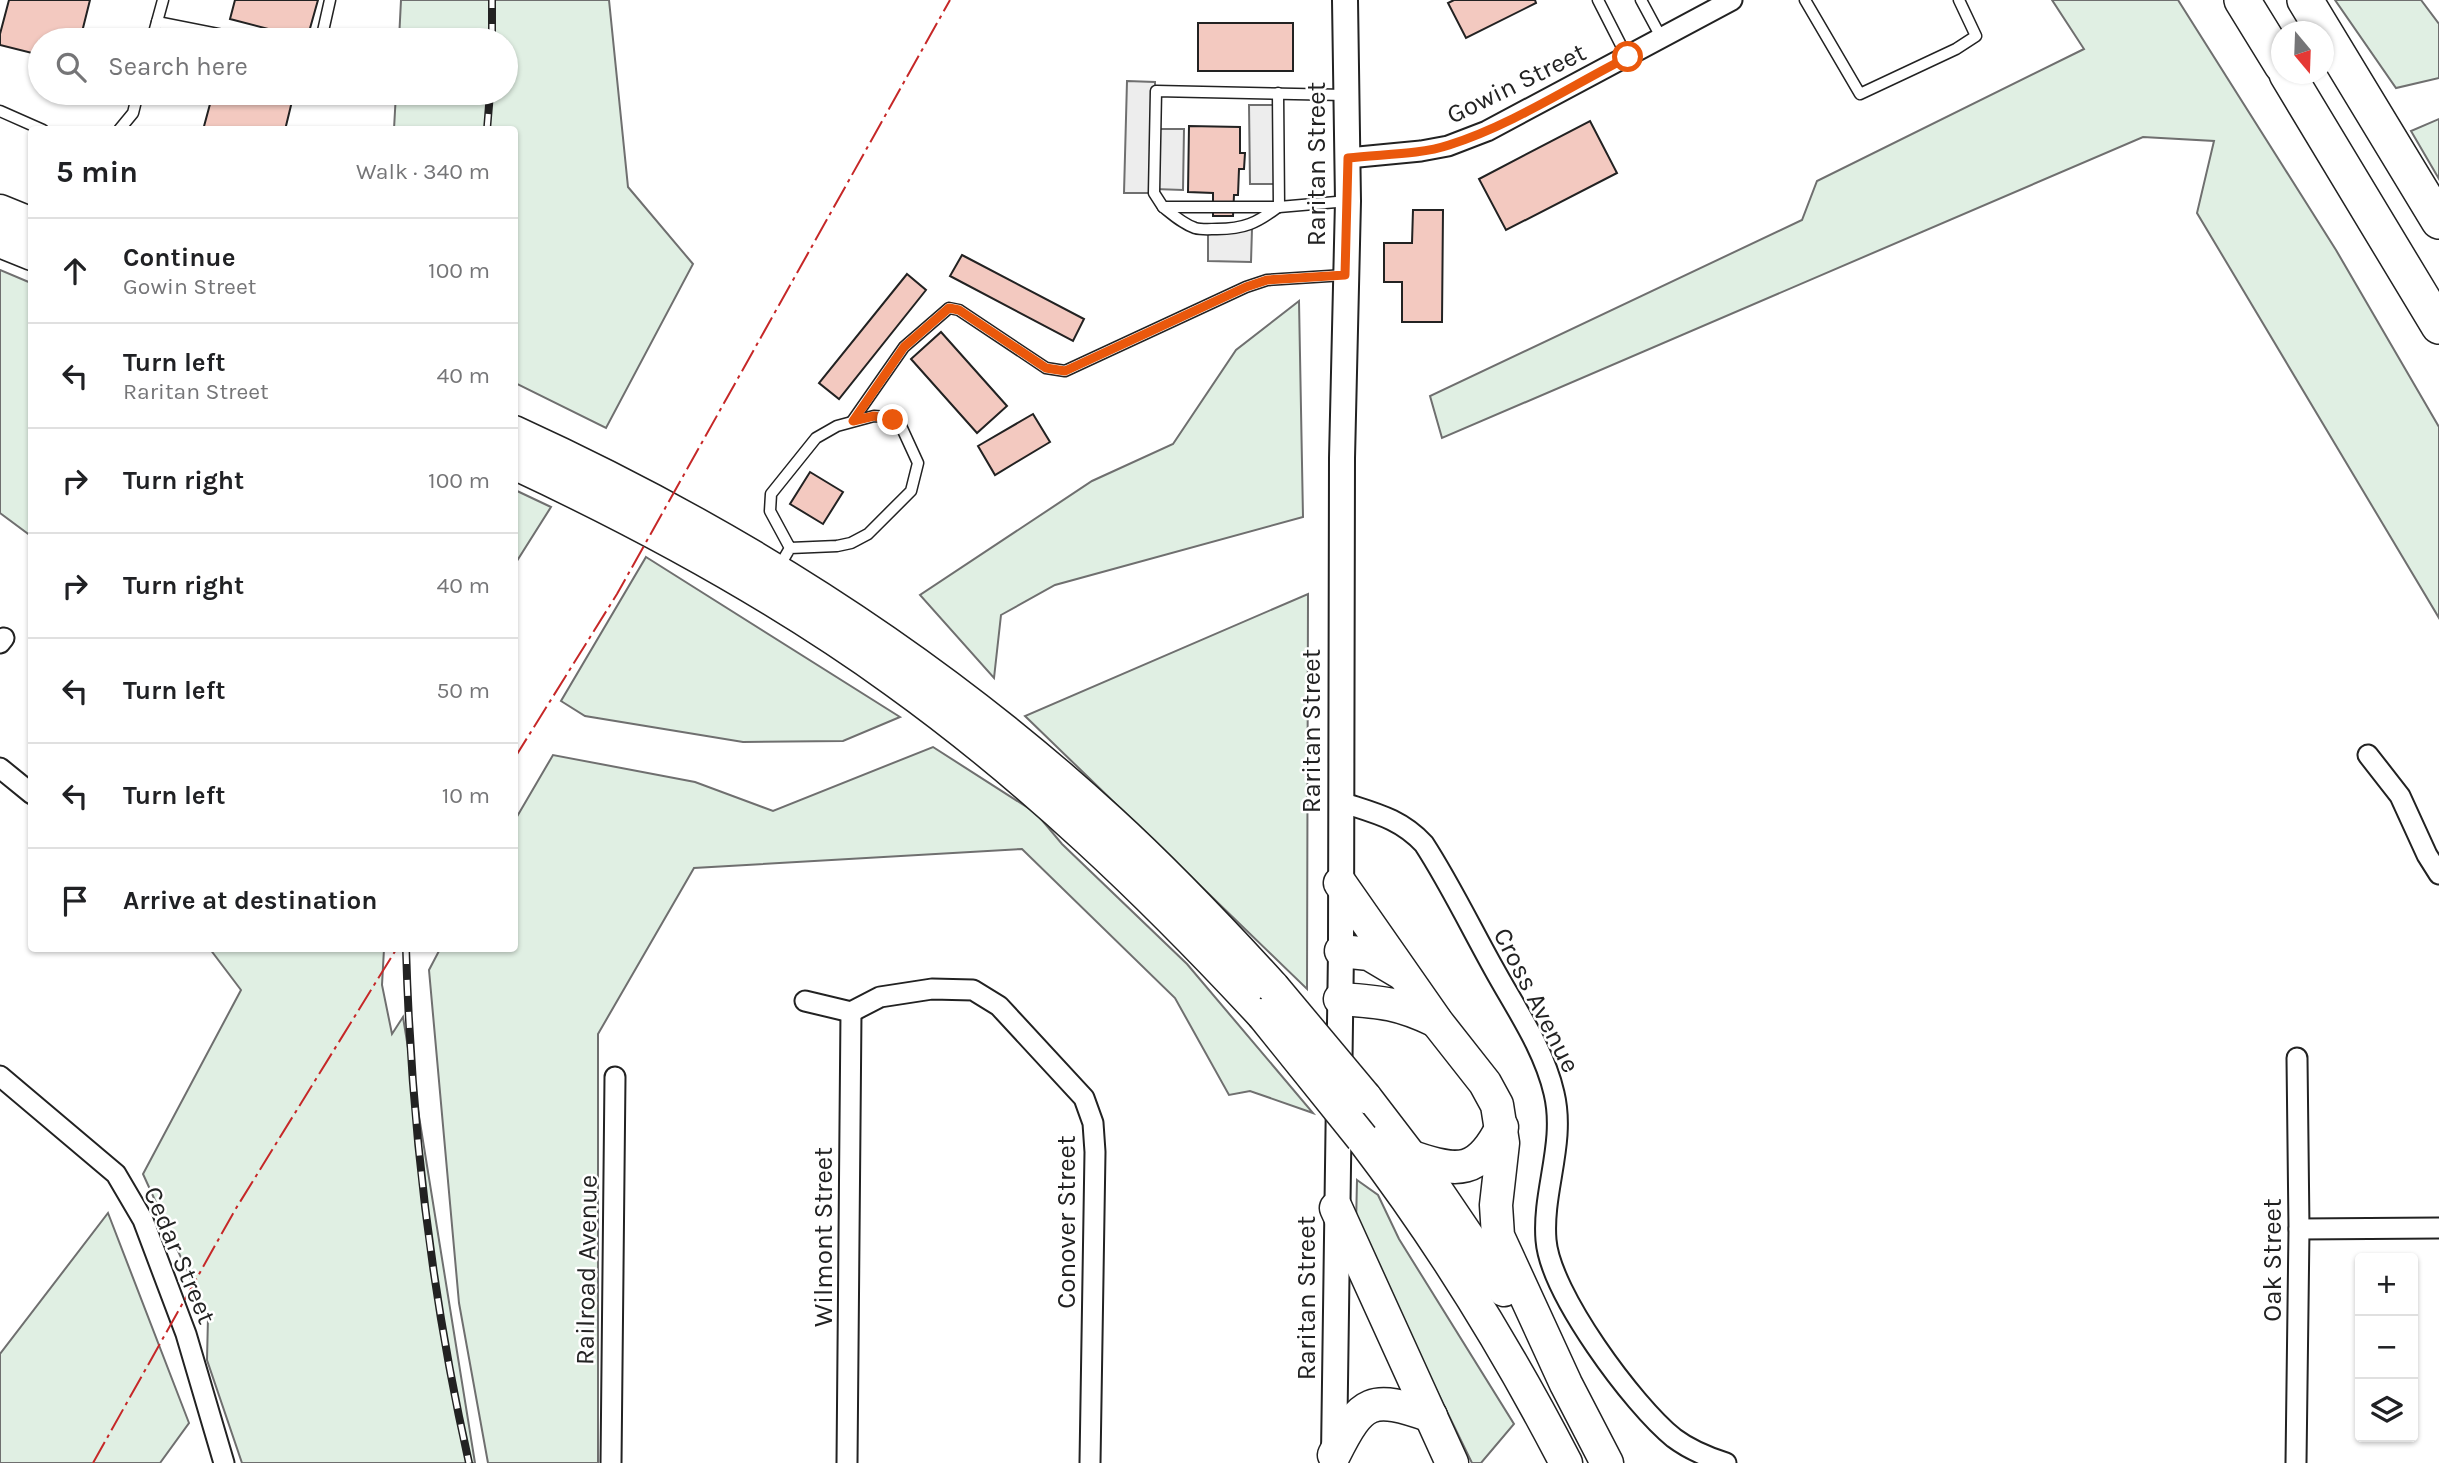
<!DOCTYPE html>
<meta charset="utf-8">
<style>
:root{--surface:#fff;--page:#f2f2f2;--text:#202124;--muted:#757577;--line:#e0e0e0}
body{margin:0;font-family:Karla,sans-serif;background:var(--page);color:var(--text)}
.controls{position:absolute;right:21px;bottom:21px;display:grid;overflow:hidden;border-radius:7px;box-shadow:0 2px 5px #0004}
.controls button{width:63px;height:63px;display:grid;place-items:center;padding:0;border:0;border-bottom:2px solid var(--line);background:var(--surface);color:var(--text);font:35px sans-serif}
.compass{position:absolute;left:2271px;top:21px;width:63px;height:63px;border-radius:50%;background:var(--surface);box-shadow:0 2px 5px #0004;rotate:161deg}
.stop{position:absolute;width:21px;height:21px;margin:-16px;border:5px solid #ea580c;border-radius:50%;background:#fff}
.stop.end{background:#ea580c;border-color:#fff;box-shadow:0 2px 7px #0008}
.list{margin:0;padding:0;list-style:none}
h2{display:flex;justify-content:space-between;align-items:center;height:91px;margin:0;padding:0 28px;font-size:30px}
h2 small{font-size:23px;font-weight:400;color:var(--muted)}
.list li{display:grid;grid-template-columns:46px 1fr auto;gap:21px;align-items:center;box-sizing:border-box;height:105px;padding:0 28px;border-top:2px solid var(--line)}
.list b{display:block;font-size:26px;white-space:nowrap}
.list p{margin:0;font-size:23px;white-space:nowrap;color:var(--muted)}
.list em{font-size:23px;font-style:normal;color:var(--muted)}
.icon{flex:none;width:38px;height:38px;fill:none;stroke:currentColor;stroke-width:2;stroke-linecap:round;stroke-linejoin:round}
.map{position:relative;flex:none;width:2439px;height:1463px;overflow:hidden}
.search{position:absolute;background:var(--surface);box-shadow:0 2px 5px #0004;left:28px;top:28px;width:490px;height:77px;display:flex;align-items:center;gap:18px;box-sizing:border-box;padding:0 24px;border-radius:38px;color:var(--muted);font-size:26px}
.panel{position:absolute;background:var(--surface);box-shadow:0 2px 5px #0004;left:28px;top:126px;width:490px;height:826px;border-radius:7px}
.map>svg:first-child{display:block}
</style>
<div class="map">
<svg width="2439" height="1463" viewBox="0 0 2439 1463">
<rect width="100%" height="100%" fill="#fff"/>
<!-- green -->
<g fill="#e0efe3" stroke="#6f6f6f" stroke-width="2">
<polygon points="401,0 609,0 628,187 693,264 606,428 515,383 514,130 394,129 396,93 506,93 506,40 399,40"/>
<polygon points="2052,0 2178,0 2336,250 2439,427 2439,618 2197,213 2214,141 2143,137 1442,438 1430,396 1802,220 1817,181 2084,49"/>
<polygon points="2335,0 2421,0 2439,24 2439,78 2396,88"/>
<polygon points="2439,119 2439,179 2411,131"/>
<polygon points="0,270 31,283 31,536 0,513"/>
<polygon points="1299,301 1303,517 1055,585 1001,615 994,678 920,595 1092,481 1173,444 1236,350"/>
<polygon points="515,490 551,507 515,564"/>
<polygon points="646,557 900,717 843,741 743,742 585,716 561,701"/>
<polygon points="1308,594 1307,989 1025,716"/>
<polygon points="933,747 1036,813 1062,844 1187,964 1313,1113 1250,1091 1229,1095 1175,998 1022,849 694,868 598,1034 598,1463 488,1463 459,1303 429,970 440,949 514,948 515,820 553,755 695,782 773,811"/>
<polygon points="210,949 384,949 382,985 392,1034 403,1017 475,1463 242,1463 207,1360 208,1317 143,1174 241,990"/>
<polygon points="1357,1180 1378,1195 1399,1239 1514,1424 1481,1463 1472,1463 1356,1225"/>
<polygon points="108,1213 189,1423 160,1463 0,1463 0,1354"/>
</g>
<!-- parking -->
<g fill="#ededed" stroke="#6f6f6f" stroke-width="2">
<polygon points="1127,81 1155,82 1155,129 1184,129 1183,190 1155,189 1154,193 1124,193"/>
<polygon points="1249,105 1278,105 1279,184 1250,184"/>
<polygon points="1208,229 1252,229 1251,262 1208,261"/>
</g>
<!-- building -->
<g fill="#f3c9c0" stroke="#222" stroke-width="2">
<polygon points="9,0 90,0 80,40 40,40 40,55 0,45 0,34"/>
<polygon points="235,0 318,0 307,39 230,19"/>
<polygon points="1454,0 1535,0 1536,3 1466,38 1448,3"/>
<rect x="1198" y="23" width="95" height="48"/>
<polygon points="213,93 294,93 285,130 203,130"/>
<polygon points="1590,121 1617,173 1506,230 1479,179"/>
<polygon points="1189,126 1240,127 1240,153 1245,153 1244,169 1239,169 1238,195 1234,195 1233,216 1213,216 1213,193 1188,192"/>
<polygon points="1413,210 1443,210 1442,322 1402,322 1402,282 1384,282 1384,243 1412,243"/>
<polygon points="962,255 1084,319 1073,341 950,276"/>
<polygon points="907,274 926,290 839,399 819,383"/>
<polygon points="941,332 1007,406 977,433 911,359"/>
<polygon points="1033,414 1050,442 995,475 978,446"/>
<polygon points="810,472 843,492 823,524 790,504"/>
</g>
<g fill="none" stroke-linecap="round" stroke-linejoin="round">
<defs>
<g id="service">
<polyline points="1598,0 1627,57"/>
<polyline points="1641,0 1662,39"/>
<polyline points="1805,0 1860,94 1956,49 1976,36 1959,0"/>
<polyline points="157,22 248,40"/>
<polyline points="152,40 163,0"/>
<polyline points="321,40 330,0"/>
<polyline points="1278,93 1279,207"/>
<polyline points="1345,95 1156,91 1154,193 1163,207 1279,207 1348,201"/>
<polyline points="0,111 43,130"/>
<polyline points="119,130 133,113 138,93"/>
<path d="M 1163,207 C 1173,215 1183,224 1195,228 C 1202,230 1210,229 1217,229 C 1244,229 1257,223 1278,207"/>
<polyline points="853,420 904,347 949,308 959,310 1046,368 1065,371 1246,287 1267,280 1345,275"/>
<polyline points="779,567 790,548 837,546 851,543 868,534 911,491 918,463 901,426 886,417 874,416 837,426 816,438 771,494 770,511 790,548"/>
</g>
<g id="minor">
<polyline points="1348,158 1421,151 1448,146 1487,131 1732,0"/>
<polyline points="0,643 4,638"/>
<polyline points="2368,755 2400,796 2427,855 2439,874"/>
<polyline points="0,768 32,794"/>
<path d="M 1341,802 C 1374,813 1400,818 1424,844 C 1450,884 1471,928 1494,969 C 1516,1009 1544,1049 1554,1093 C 1566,1143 1542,1191 1546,1240 C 1550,1293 1633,1405 1674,1438 C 1690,1450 1707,1457 1726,1463"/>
<polyline points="805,1001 851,1012"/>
<polyline points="851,1012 880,997 932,989 973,990 999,1006 1084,1098 1093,1123 1095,1152 1090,1463"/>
<polyline points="0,1076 116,1174 143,1220 186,1334 224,1463"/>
<polyline points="2299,1229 2439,1228"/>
<polyline points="611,1463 615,1077"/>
<polyline points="847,1463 851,1012"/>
<polyline points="2296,1463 2299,1229 2297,1058"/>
</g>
<polyline id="tertiary" points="1334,1455 1341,951 1342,458 1348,201 1345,0"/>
<g id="trunk">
<polyline points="0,211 32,224"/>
<polyline points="0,241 32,254"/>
<path d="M 514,432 C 731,531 935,660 1110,821 C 1168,874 1221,930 1273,987"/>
<path d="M 514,463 C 647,525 776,595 895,681 C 1030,778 1150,893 1263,1015"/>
<polyline points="1340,883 1437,1022 1485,1083 1497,1105 1503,1143 1496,1205 1498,1236 1566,1384 1607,1463"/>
<polyline points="1341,951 1369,954 1401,973"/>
<path d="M 1340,999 C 1382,1002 1398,1003 1436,1021"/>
<polyline points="1365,1097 1437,1191 1504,1290"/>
<path d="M 1362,1138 C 1440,1240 1507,1349 1566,1463"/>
<path d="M 1412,1157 C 1459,1173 1478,1174 1502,1127"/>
<polyline points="1336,1208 1452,1463"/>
<path d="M 1334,1455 C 1362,1399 1371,1395 1431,1416"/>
</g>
<g id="motorway">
<polyline points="2242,0 2282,65"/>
<polyline points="2305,0 2439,221"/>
<polyline points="2287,74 2439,326"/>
</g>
</defs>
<!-- service casing -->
<use href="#service" stroke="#222" stroke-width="13"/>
<!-- minor casing -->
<use href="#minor" stroke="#222" stroke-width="23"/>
<!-- tertiary casing -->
<use href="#tertiary" stroke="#222" stroke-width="28"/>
<!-- trunk casing -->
<use href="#trunk" stroke="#222" stroke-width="35"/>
<!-- motorway casing -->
<use href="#motorway" stroke="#222" stroke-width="38"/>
<!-- service -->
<use href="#service" stroke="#fff" stroke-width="10"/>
<!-- minor -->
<use href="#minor" stroke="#fff" stroke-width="19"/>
<!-- tertiary -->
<use href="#tertiary" stroke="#fff" stroke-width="24"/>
<!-- trunk -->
<use href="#trunk" stroke="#fff" stroke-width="32"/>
<!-- motorway -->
<use href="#motorway" stroke="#fff" stroke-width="35"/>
<defs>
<g id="rail">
<polyline points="492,40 492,0"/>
<polyline points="487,130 490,93"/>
<path d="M 406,948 C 411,1121 431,1294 469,1463"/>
</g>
</defs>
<!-- rail casing -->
<use href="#rail" stroke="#222" stroke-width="8"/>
<!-- rail -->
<use href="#rail" stroke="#fff" stroke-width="5" stroke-dasharray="16" stroke-linecap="butt"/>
<defs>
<g id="trunk-bridge">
<polyline points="1273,987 1365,1097"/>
<polyline points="1263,1015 1362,1138"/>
</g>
</defs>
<!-- trunk-bridge casing -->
<use href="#trunk-bridge" stroke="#222" stroke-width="35" stroke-linecap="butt"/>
<!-- trunk-bridge -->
<use href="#trunk-bridge" stroke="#fff" stroke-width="32"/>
<!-- power -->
<g stroke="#c62828" stroke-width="2" stroke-dasharray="24 5 3.5 5" stroke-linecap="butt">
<polyline points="514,759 617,594 950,0"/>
<polyline points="93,1463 235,1210 397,948"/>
</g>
</g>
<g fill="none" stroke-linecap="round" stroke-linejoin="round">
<!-- route -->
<path stroke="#ea580c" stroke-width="9" d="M 893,420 L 874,416 L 853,421 L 904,347 L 949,308 L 959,310 L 1046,368 L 1065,371 L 1246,287 L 1267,280 L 1345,275 L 1348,158 C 1380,154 1419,155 1449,145 C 1512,125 1569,87 1628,57"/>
</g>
<g text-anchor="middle" stroke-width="5" stroke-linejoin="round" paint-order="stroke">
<!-- street labels -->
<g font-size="26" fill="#222" stroke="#fff">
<text transform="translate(1516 83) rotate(-26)" y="9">Gowin Street</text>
<text transform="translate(1316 164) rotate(-90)" y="9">Raritan Street</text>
<text transform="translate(1311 731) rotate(-90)" y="9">Raritan Street</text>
<text transform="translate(1537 1000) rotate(63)" y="9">Cross Avenue</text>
<text transform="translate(1066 1222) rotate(-90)" y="9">Conover Street</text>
<text transform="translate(823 1237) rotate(-90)" y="9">Wilmont Street</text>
<text transform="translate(180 1255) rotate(67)" y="9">Cedar Street</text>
<text transform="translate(2272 1260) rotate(-90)" y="9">Oak Street</text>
<text transform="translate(586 1270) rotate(-89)" y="9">Railroad Avenue</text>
<text transform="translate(1306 1298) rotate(-90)" y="9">Raritan Street</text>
</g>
</g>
</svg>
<div class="controls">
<button>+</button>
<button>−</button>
<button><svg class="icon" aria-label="layers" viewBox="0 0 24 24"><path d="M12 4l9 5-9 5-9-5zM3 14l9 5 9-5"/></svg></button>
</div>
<svg class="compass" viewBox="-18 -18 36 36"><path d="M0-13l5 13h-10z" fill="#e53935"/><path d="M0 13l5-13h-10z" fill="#757577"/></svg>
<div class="stop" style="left:1628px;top:57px"></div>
<div class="stop end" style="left:893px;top:420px"></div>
<div class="search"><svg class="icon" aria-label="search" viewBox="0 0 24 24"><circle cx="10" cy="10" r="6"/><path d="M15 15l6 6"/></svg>Search here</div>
<section class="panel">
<h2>5 min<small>Walk · 340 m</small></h2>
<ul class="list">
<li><svg class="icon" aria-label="ahead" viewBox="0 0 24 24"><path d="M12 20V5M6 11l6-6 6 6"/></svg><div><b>Continue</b><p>Gowin Street</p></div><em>100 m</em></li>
<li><svg class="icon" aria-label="left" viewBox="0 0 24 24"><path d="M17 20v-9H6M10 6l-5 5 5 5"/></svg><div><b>Turn left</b><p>Raritan Street</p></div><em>40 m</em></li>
<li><svg class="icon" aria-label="right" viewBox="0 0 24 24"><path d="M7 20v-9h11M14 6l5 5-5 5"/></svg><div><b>Turn right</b></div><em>100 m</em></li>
<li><svg class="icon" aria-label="right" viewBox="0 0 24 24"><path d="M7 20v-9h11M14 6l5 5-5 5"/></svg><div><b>Turn right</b></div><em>40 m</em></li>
<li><svg class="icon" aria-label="left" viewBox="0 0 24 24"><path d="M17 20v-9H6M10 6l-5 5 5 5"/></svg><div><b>Turn left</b></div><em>50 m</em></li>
<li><svg class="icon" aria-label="left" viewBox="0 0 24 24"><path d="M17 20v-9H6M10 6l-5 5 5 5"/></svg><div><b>Turn left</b></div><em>10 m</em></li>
<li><svg class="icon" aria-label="arrive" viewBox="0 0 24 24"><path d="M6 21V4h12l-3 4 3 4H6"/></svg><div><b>Arrive at destination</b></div></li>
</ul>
</section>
</div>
